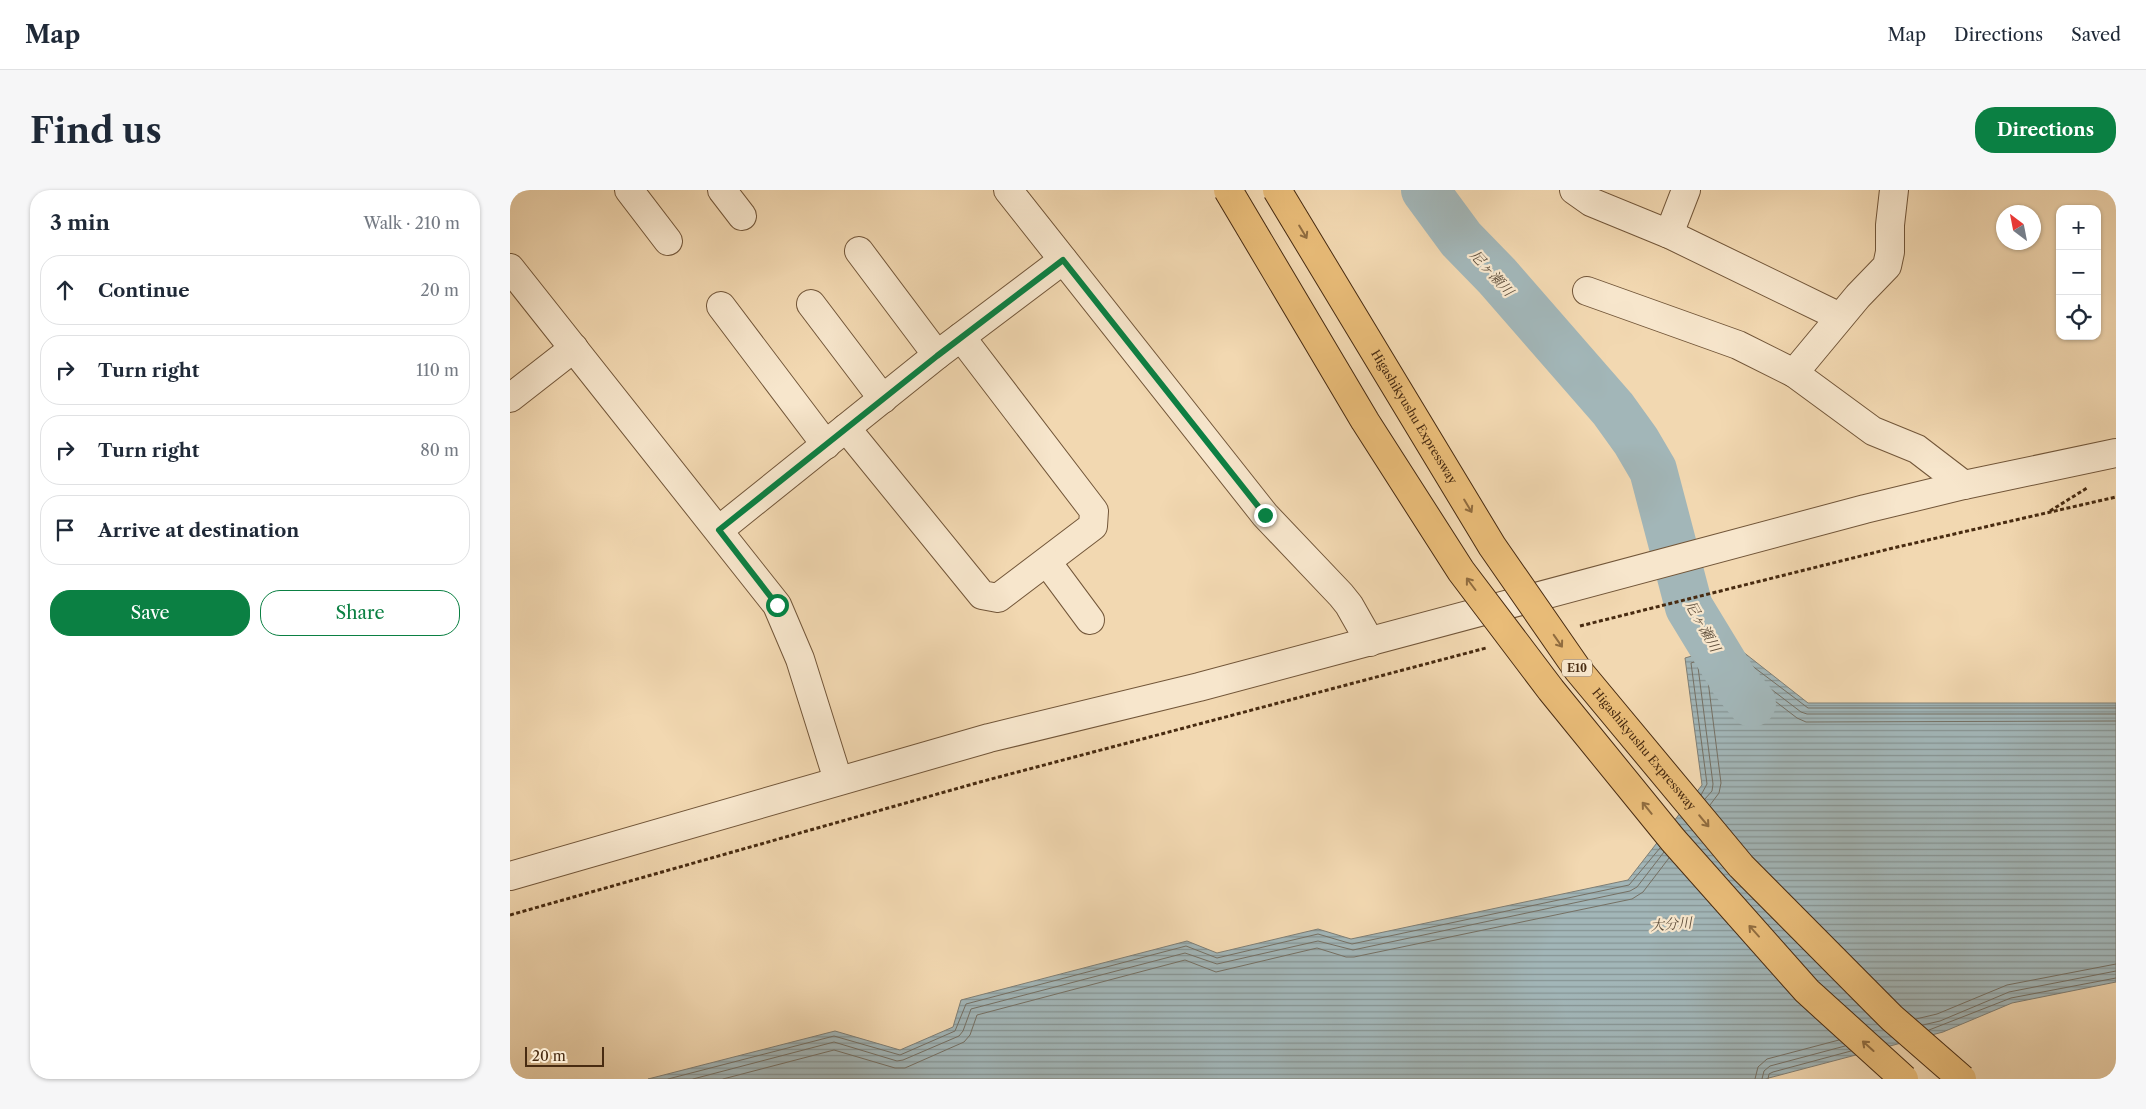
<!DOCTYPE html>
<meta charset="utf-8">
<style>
:root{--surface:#fff;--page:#f6f6f7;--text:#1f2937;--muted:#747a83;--line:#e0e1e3;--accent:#0b8043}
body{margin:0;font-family:"Libre Caslon Text","Noto Serif JP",serif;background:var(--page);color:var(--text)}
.controls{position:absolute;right:15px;top:15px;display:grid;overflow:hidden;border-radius:10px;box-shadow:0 1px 4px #0004}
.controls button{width:45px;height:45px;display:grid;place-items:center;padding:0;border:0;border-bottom:1px solid var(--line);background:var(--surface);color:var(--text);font:25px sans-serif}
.compass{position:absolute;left:1486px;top:15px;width:45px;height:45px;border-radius:50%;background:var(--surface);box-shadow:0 1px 4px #0004;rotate:328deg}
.scale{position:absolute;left:15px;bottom:12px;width:79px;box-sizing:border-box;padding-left:5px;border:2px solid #482b11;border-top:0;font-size:14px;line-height:18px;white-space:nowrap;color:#482b11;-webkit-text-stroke:4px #f7e6cc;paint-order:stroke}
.stop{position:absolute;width:15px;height:15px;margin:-11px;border:4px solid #0b8043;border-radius:50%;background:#fff}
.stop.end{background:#0b8043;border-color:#fff;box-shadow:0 1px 5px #0008}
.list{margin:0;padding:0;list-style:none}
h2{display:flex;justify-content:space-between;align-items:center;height:65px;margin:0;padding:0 20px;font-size:21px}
h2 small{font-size:16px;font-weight:400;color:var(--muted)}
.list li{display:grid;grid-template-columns:32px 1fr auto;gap:15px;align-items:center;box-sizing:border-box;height:70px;margin:0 10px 10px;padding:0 10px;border:1px solid var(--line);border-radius:20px}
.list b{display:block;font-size:19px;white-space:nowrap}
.list em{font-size:16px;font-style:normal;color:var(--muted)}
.actions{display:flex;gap:10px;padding:15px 20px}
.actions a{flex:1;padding:11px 0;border:1px solid var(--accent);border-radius:20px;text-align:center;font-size:18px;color:var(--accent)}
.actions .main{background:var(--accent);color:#fff}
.icon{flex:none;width:28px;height:28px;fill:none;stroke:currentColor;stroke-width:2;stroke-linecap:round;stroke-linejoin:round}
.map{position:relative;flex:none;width:1606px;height:889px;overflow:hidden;border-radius:20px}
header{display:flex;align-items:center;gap:30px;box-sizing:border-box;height:70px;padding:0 25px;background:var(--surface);border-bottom:1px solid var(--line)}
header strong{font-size:24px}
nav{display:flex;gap:28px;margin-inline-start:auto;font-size:18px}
.intro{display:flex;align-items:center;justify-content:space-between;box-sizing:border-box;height:120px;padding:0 30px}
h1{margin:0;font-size:35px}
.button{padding:12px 22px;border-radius:20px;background:var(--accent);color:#fff;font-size:18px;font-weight:700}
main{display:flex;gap:30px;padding:0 30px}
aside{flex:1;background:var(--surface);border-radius:20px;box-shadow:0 1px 4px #0004}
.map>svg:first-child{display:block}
</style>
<header>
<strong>Map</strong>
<nav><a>Map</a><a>Directions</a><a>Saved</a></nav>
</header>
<div class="intro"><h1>Find us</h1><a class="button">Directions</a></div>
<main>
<aside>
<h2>3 min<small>Walk · 210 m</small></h2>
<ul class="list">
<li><svg class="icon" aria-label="ahead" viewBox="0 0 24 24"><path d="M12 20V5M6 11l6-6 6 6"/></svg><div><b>Continue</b></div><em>20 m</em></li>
<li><svg class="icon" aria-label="right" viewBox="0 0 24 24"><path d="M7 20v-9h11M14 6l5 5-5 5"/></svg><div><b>Turn right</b></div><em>110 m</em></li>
<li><svg class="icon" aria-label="right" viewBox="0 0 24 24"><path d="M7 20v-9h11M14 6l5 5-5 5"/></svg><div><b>Turn right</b></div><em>80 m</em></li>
<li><svg class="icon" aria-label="arrive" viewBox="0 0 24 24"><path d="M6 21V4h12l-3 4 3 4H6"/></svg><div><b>Arrive at destination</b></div></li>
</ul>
<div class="actions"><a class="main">Save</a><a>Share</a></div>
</aside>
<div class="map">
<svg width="1606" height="889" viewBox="0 0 1606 889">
<defs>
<pattern id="water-rules" width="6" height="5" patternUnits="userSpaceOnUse" patternTransform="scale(1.25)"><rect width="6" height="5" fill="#a2b6b8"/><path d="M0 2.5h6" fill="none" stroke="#869494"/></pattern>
</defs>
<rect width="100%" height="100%" fill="#f2d8b1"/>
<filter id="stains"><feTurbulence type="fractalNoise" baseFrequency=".004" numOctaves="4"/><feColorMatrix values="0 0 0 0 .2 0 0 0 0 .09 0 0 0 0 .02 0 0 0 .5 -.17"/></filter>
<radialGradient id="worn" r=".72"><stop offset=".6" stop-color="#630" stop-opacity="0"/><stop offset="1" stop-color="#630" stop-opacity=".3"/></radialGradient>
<!-- water -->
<polygon fill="url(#water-rules)" stroke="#7e7e75" points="1223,454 1298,513 1606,513 1606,792 1502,813 1433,842 1255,889 138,889 325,841 390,860 443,837 451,810 677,751 707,763 808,739 841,749 1118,690 1192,595 1175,468"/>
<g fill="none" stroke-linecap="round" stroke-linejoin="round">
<!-- shore -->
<g stroke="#757064" stroke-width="1">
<polyline points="1191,605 1197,594 1181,473 1221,460 1298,518 1606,518"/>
<polyline points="1195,609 1202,601 1203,594 1188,477 1219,467 1291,522 1297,524 1606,524"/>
<polyline points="1200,615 1209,603 1211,593 1197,483 1218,475 1287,528 1296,532 1606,531"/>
<polyline points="1406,829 1427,824 1497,795 1606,774"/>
<polyline points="1413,835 1430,831 1499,802 1606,781"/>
<polyline points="1419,840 1501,808 1606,788"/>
<polyline points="158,889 324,846 390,865 445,841 456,814 676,756 707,768 808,744 842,754 1119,695 1150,658"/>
<polyline points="183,889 324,852 387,871 393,870 449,846 453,841 461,819 675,763 707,774 808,751 843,760 1120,701 1127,697 1154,662"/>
<polyline points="213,889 324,860 385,878 395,878 454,852 460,845 467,825 675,770 706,782 807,758 836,767 844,767 1122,709 1133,702 1159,668"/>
<polyline points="1245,889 1248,877 1257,869 1329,850"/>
<polyline points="1252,889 1254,881 1260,876 1335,856"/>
<polyline points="1258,889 1259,884 1263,882 1341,861"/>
</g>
<!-- river -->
<polyline stroke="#a2b6b8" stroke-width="48" points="915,0 951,49 987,86 1103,219 1126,251 1143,280 1179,417 1224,491 1242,513"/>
<defs>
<g id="minor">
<polyline points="119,0 158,51"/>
<polyline points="212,0 232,26"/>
<polyline points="498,0 755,325 831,405 839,415 860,452"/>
<polyline points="1064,0 1081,12 1159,44 1330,127"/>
<polyline points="1159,44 1176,0"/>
<polyline points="349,61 427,165"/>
<polyline points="0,78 267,415 290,469 328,590"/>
<polyline points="1077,101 1228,155 1284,183 1348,106 1377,76 1380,62 1380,35 1384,0"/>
<polyline points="301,114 373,209"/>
<polyline points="211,116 316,255"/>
<polyline points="1284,183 1363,241 1407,259 1454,295"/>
<polyline points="0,208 64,158"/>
<polyline points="336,238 472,405 488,408 583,336 584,321 451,147"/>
<polyline points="209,340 427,165 553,70"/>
<polyline points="537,372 580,430"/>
<polyline points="0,686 479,548 689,497 1355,319 1454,295 1606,263"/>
</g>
</defs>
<!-- minor casing -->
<use href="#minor" stroke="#725639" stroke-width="30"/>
<!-- path -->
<g stroke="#482b11" stroke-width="3" stroke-dasharray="4 2.5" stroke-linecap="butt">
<polyline points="1540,321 1577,298"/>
<polyline points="1070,436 1383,358 1606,307"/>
<polyline points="0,725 470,592 976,458"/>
</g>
<!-- minor -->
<use href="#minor" stroke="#f7e6cc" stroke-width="28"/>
<defs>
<g id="highway-bridge">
<polyline points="718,0 855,231 951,381 1041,500 1163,650 1297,801 1394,889"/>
<path id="s1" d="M 767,0 L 982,356 L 1068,480 L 1231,676 L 1382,828 L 1452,889"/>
</g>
</defs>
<!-- highway-bridge casing -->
<use href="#highway-bridge" stroke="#482b11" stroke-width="30" stroke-linecap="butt"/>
<!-- highway-bridge -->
<use href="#highway-bridge" stroke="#e9bc78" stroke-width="28"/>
</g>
<!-- one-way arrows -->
<defs><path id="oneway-shaft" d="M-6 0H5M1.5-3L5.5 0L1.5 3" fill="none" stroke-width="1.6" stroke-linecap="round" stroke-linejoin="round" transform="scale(1.25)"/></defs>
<g stroke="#906c3f">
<use href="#oneway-shaft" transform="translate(793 42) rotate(59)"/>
<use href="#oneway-shaft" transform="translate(958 316) rotate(59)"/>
<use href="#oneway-shaft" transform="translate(961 394) rotate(-127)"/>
<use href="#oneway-shaft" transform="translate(1048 451) rotate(55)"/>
<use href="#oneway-shaft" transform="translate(1137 618) rotate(-129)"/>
<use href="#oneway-shaft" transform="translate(1194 631) rotate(50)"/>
<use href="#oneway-shaft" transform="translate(1244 741) rotate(-132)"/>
<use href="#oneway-shaft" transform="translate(1358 856) rotate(-138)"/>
</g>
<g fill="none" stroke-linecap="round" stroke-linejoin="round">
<!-- route -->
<polyline stroke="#0b8043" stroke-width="6" points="267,415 209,340 427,166 553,70 755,325"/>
</g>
<g text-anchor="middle" stroke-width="4.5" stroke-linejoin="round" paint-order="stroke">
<!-- shield labels -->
<rect fill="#f7e6cc" stroke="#7c6349" stroke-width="1" x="1052" y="469.5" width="30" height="17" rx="4"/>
<g font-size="11" font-weight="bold" fill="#482b11">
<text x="1067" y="482">E10</text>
</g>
<!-- street labels -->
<g font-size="12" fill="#482b11" stroke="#f7e6cc">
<text dy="4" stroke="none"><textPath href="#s1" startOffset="265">Higashikyushu Expressway</textPath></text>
<text dy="4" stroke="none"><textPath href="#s1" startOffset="670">Higashikyushu Expressway</textPath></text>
</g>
<!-- water labels -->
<g font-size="14" font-style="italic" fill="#5e4e3b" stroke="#f7e6cc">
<text transform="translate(982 83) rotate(48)" y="5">尼ヶ瀬川</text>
<text transform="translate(1193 436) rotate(61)" y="5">尼ヶ瀬川</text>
<text transform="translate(1161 734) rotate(-4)" y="5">大分川</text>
</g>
</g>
<rect width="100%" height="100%" filter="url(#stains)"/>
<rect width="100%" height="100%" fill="url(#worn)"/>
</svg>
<div class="controls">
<button>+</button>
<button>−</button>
<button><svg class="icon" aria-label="locate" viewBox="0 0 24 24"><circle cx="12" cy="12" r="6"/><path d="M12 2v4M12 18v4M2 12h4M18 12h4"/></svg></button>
</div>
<svg class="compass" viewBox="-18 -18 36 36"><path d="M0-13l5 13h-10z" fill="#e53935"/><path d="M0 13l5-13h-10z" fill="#747a83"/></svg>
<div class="scale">20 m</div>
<div class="stop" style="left:267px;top:415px"></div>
<div class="stop end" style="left:755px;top:325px"></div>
</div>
</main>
